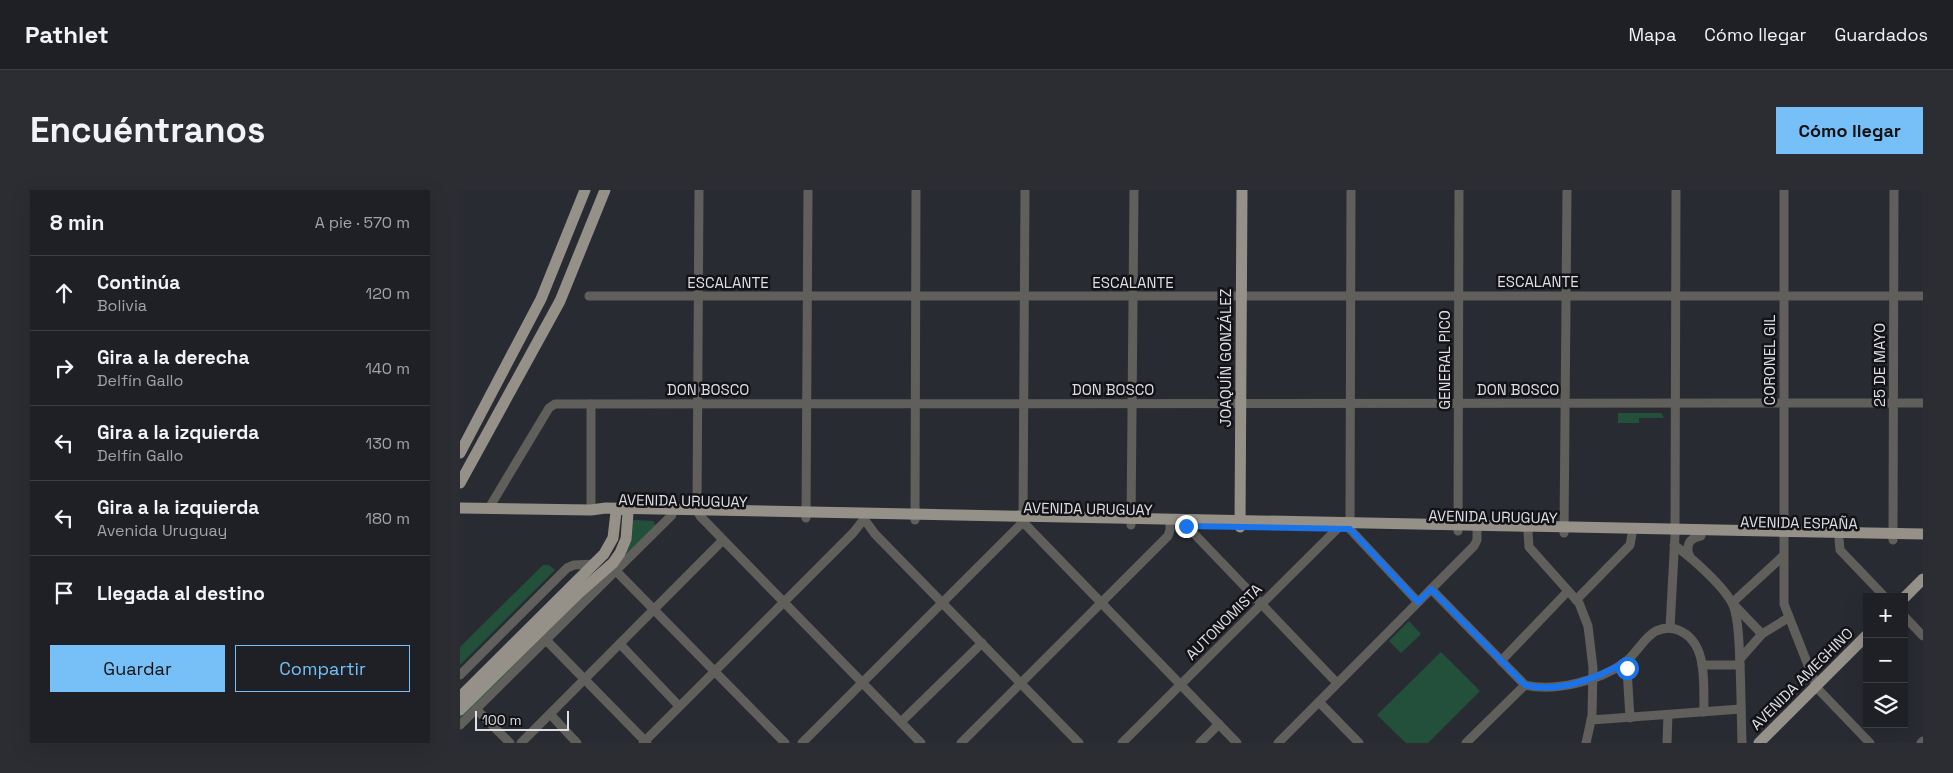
<!DOCTYPE html>
<html lang="es">
<meta charset="utf-8">
<style>
:root{--surface:#1f2026;--page:#2c2d32;--text:#f1f3f6;--muted:#a1a3a7;--line:#3c3e43;--accent:#76c0f7}
body{margin:0;font-family:"Space Grotesk",sans-serif;background:var(--page);color:var(--text)}
.controls{position:absolute;right:15px;bottom:15px;display:grid;overflow:hidden;border-radius:0px;box-shadow:0 5px 20px #0002}
.controls button{width:45px;height:45px;display:grid;place-items:center;padding:0;border:0;border-bottom:1px solid var(--line);background:var(--surface);color:var(--text);font:25px sans-serif}
.scale{position:absolute;left:15px;bottom:12px;width:94px;box-sizing:border-box;padding-left:5px;border:2px solid #dedfe5;border-top:0;font-size:14px;line-height:18px;white-space:nowrap;color:#dedfe5;-webkit-text-stroke:4px #131317;paint-order:stroke}
.stop{position:absolute;width:15px;height:15px;margin:-11px;border:4px solid #1a73e8;border-radius:50%;background:#fff}
.stop.end{background:#1a73e8;border-color:#fff;box-shadow:0 1px 5px #0008}
.list{margin:0;padding:0;list-style:none}
h2{display:flex;justify-content:space-between;align-items:center;height:65px;margin:0;padding:0 20px;font-size:21px}
h2 small{font-size:16px;font-weight:400;color:var(--muted)}
.list li{display:grid;grid-template-columns:32px 1fr auto;gap:15px;align-items:center;box-sizing:border-box;height:75px;padding:0 20px;border-top:1px solid var(--line)}
.list b{display:block;font-size:19px;white-space:nowrap}
.list p{margin:0;font-size:16px;white-space:nowrap;color:var(--muted)}
.list em{font-size:16px;font-style:normal;color:var(--muted)}
.actions{display:flex;gap:10px;padding:15px 20px}
.actions a{flex:1;padding:11px 0;border:1px solid var(--accent);border-radius:0px;text-align:center;font-size:18px;color:var(--accent)}
.actions .main{background:var(--accent);color:#111}
.icon{flex:none;width:28px;height:28px;fill:none;stroke:currentColor;stroke-width:2;stroke-linecap:round;stroke-linejoin:round}
.map{position:relative;flex:none;width:1463px;height:553px;overflow:hidden;border-radius:0px}
header{display:flex;align-items:center;gap:30px;box-sizing:border-box;height:70px;padding:0 25px;background:var(--surface);border-bottom:1px solid var(--line)}
header strong{font-size:24px}
nav{display:flex;gap:28px;margin-inline-start:auto;font-size:18px}
.intro{display:flex;align-items:center;justify-content:space-between;box-sizing:border-box;height:120px;padding:0 30px}
h1{margin:0;font-size:35px}
.button{padding:12px 22px;border-radius:0px;background:var(--accent);color:#111;font-size:18px;font-weight:700}
main{display:flex;gap:30px;padding:0 30px}
aside{flex:1;background:var(--surface);border-radius:0px;box-shadow:0 5px 20px #0002}
.map>svg:first-child{display:block}
</style>
<header>
<strong>Pathlet</strong>
<nav><a>Mapa</a><a>Cómo llegar</a><a>Guardados</a></nav>
</header>
<div class="intro"><h1>Encuéntranos</h1><a class="button">Cómo llegar</a></div>
<main>
<aside>
<h2>8 min<small>A pie · 570 m</small></h2>
<ul class="list">
<li><svg class="icon" aria-label="ahead" viewBox="0 0 24 24"><path d="M12 20V5M6 11l6-6 6 6"/></svg><div><b>Continúa</b><p>Bolivia</p></div><em>120 m</em></li>
<li><svg class="icon" aria-label="right" viewBox="0 0 24 24"><path d="M7 20v-9h11M14 6l5 5-5 5"/></svg><div><b>Gira a la derecha</b><p>Delfín Gallo</p></div><em>140 m</em></li>
<li><svg class="icon" aria-label="left" viewBox="0 0 24 24"><path d="M17 20v-9H6M10 6l-5 5 5 5"/></svg><div><b>Gira a la izquierda</b><p>Delfín Gallo</p></div><em>130 m</em></li>
<li><svg class="icon" aria-label="left" viewBox="0 0 24 24"><path d="M17 20v-9H6M10 6l-5 5 5 5"/></svg><div><b>Gira a la izquierda</b><p>Avenida Uruguay</p></div><em>180 m</em></li>
<li><svg class="icon" aria-label="arrive" viewBox="0 0 24 24"><path d="M6 21V4h12l-3 4 3 4H6"/></svg><div><b>Llegada al destino</b></div></li>
</ul>
<div class="actions"><a class="main">Guardar</a><a>Compartir</a></div>
</aside>
<div class="map">
<svg width="1463" height="553" viewBox="0 0 1463 553">
<rect width="100%" height="100%" fill="#292b33"/>
<!-- green -->
<g fill="#23503b">
<polygon points="1158,223 1201,223 1204,228 1179,228 1179,233 1158,233"/>
<polygon points="174,330 193,331 196,336 0,532 0,525 149,382 172,331"/>
<polygon points="83,375 89,375 95,380 0,475 0,457"/>
<polygon points="949,431 961,444 941,463 929,451"/>
<polygon points="981,462 1020,501 968,553 946,553 917,525"/>
</g>
<g fill="none" stroke-linecap="round" stroke-linejoin="round">
<!-- minor -->
<g stroke="#615f5b" stroke-width="9">
<polyline points="239,0 237,320 240,326 461,553"/>
<polyline points="565,0 563,332 777,553"/>
<polyline points="1324,0 1324,414 1357,498 1410,553"/>
<polyline points="129,106 1463,106"/>
<polyline points="29,318 89,218 95,214 1463,213"/>
<polyline points="131,320 131,214"/>
<polyline points="346,328 348,0"/>
<polyline points="404,329 415,344 619,553"/>
<polyline points="720,329 877,493"/>
<polyline points="455,330 456,0"/>
<polyline points="887,333 890,327 891,0"/>
<polyline points="887,333 887,336 958,412"/>
<polyline points="671,335 674,0"/>
<polyline points="998,341 999,0"/>
<polyline points="1068,342 1069,357 1119,413 1128,436 1133,478 1132,526 1126,553"/>
<polyline points="1104,343 1107,0"/>
<polyline points="1379,349 1380,360 1425,407"/>
<polyline points="1433,350 1434,0"/>
<path d="M 1214,355 C 1231,367 1265,397 1273,415 C 1278,427 1278,440 1279,453 C 1281,486 1281,520 1282,553"/>
<path d="M 1230,367 C 1225,356 1229,348 1241,346"/>
<polyline points="156,381 325,553"/>
<polyline points="971,399 1065,495"/>
<polyline points="1116,410 1170,355 1172,344"/>
<polyline points="1272,413 1323,366"/>
<polyline points="1274,415 1302,444"/>
<polyline points="1444,426 1463,446"/>
<polyline points="1210,438 1215,345 1216,0"/>
<polyline points="86,450 187,553"/>
<polyline points="160,454 219,516"/>
<polyline points="1280,469 1302,444 1328,428"/>
<polyline points="1041,471 1108,401"/>
<polyline points="1162,474 1166,475 1167,479 1170,528"/>
<polyline points="1242,475 1280,475"/>
<polyline points="0,485 107,378 114,375 135,374"/>
<path d="M 1065,495 C 1094,502 1139,491 1164,473 C 1176,465 1183,448 1196,441 C 1203,438 1211,437 1218,440 C 1249,452 1243,495 1244,522"/>
<polyline points="859,512 899,553"/>
<polyline points="16,519 50,553"/>
<polyline points="90,524 117,553"/>
<polyline points="1131,530 1281,519"/>
<polyline points="441,532 522,453"/>
<polyline points="0,535 212,325"/>
<polyline points="61,553 263,350"/>
<polyline points="183,553 393,343 404,329 404,323"/>
<polyline points="342,553 563,332"/>
<polyline points="501,553 708,346 710,340 710,329"/>
<polyline points="662,553 877,339 887,333"/>
<polyline points="740,553 759,534"/>
<polyline points="818,553 1014,356 1017,350 1017,341"/>
<polyline points="1006,553 1065,495"/>
<polyline points="1207,553 1208,525"/>
<polyline points="1461,553 1463,551"/>
</g>
<!-- major -->
<g stroke="#959189" stroke-width="11">
<polyline points="0,263 81,109 125,0"/>
<polyline points="0,293 100,111 145,0"/>
<polyline points="0,318 131,320 146,318 1463,344"/>
<polyline points="780,337 782,0"/>
<polyline points="1444,408 1463,389"/>
<polyline points="0,507 144,364 153,348 156,322 162,318"/>
<polyline points="0,520 120,402 153,373 160,363 166,349 168,323 162,318"/>
<polyline points="1299,553 1407,445"/>
</g>
</g>
<g fill="none" stroke-linecap="round" stroke-linejoin="round">
<!-- route -->
<path stroke="#1a73e8" stroke-width="6" d="M 726,336 L 890,339 L 958,412 L 971,399 L 1065,495 C 1098,503 1132,490 1162,474 L 1166,475 L 1167,478"/>
</g>
<g text-anchor="middle" stroke-width="5" stroke-linejoin="round" paint-order="stroke">
<!-- street labels -->
<g font-size="15" fill="#dedfe5" stroke="#131317">
<text x="1078" y="97">ESCALANTE</text>
<text x="268" y="98">ESCALANTE</text>
<text x="673" y="98">ESCALANTE</text>
<text transform="translate(766 168) rotate(-90)" y="5">JOAQUÍN GONZÁLEZ</text>
<text transform="translate(985 170) rotate(-90)" y="5">GENERAL PICO</text>
<text transform="translate(1310 170) rotate(-90)" y="5">CORONEL GIL</text>
<text transform="translate(1420 175) rotate(-90)" y="5">25 DE MAYO</text>
<text x="248" y="205">DON BOSCO</text>
<text x="653" y="205">DON BOSCO</text>
<text x="1058" y="205">DON BOSCO</text>
<text transform="translate(223 311) rotate(1)" y="5">AVENIDA URUGUAY</text>
<text transform="translate(628 319) rotate(1)" y="5">AVENIDA URUGUAY</text>
<text transform="translate(1033 327) rotate(1)" y="5">AVENIDA URUGUAY</text>
<text transform="translate(1339 333) rotate(1)" y="5">AVENIDA ESPAÑA</text>
<text transform="translate(764 432) rotate(-45)" y="5">AUTONOMISTA</text>
<text transform="translate(1342 489) rotate(-45)" y="5">AVENIDA AMEGHINO</text>
</g>
</g>
</svg>
<div class="controls">
<button>+</button>
<button>−</button>
<button><svg class="icon" aria-label="layers" viewBox="0 0 24 24"><path d="M12 4l9 5-9 5-9-5zM3 14l9 5 9-5"/></svg></button>
</div>
<div class="scale">100 m</div>
<div class="stop" style="left:1167px;top:478px"></div>
<div class="stop end" style="left:726px;top:336px"></div>
</div>
</main>
